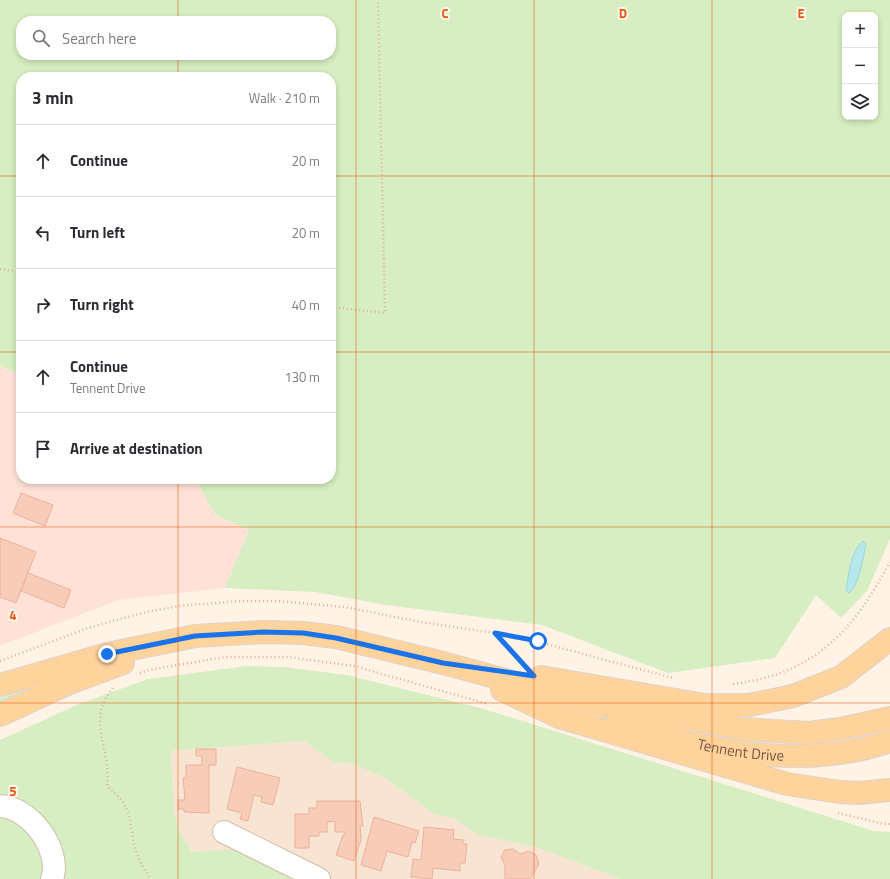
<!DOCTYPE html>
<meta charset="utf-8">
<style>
:root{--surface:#fff;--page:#f7f7f7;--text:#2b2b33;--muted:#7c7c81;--line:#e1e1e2}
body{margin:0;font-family:"Titillium Web",sans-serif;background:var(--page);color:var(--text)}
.controls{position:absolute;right:12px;top:12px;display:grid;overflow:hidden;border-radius:8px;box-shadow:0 2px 6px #0003}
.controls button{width:36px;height:36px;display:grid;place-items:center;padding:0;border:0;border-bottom:1px solid var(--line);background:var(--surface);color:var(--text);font:20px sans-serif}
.stop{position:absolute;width:12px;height:12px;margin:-9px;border:3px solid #1a73e8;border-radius:50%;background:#fff}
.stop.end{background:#1a73e8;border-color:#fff;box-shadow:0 1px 4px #0008}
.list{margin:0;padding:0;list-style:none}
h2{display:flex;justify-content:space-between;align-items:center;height:52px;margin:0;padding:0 16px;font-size:17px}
h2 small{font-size:13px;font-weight:400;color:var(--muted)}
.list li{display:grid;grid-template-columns:26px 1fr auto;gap:12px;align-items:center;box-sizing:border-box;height:72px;padding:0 16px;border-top:1px solid var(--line)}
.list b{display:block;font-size:15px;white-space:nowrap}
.list p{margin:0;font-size:13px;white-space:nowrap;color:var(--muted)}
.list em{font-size:13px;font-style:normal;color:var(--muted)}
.icon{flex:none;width:22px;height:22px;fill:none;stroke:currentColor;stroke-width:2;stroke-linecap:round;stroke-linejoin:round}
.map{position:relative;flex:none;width:890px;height:879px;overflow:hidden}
.search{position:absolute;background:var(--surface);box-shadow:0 2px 6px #0003;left:16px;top:16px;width:320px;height:44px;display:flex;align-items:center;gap:10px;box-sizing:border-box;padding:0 14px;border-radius:16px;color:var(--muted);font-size:15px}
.panel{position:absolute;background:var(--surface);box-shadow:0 2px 6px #0003;left:16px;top:72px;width:320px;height:412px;border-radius:16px}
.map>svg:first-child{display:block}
</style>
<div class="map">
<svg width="890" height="879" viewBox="0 0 890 879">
<rect width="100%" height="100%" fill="#fff3e5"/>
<!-- residential -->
<polygon fill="#f7e4d2" points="304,741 334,762 353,764 385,778 435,814 456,819 478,835 533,846 621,879 294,879 242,849 192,852 181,835 174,813 171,751"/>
<!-- commercial -->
<polygon fill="#ffe1d8" points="0,366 21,375 21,479 196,479 215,515 249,530 225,588 118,600 0,646"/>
<!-- green -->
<g fill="#d6eec1" fill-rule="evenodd">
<path d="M 0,0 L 890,0 L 890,539 L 867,591 L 841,618 L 816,595 L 775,658 L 668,673 L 542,625 L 386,605 L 315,592 L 225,588 L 249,530 L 215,515 L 196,479 L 331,479 L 331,77 L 21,77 L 21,375 L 0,366 ZM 845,15 L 875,15 L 875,117 L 845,117 ZM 21,21 L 331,21 L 331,55 L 21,55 Z"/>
<polygon points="247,666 283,667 347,675 484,709 874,831 890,832 890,879 621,879 533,846 478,835 456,819 435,814 385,778 353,764 334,762 304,741 171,751 174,813 181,835 192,852 242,849 294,879 0,879 0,740 79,704 148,679"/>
<polygon points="21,690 22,692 0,703 0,698"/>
</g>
<!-- water -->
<path fill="#b6e7eb" stroke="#9bd8de" d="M 863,541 L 866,545 C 863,558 859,585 849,593 L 846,590 C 848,577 851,550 863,541 Z"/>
<!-- building -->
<g fill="#f7cdb9" stroke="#ecb298">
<polygon points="21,493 53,505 45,526 13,513"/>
<polygon points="0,538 36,552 16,603 0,597"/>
<polygon points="28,573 71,590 64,608 21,591"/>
<polygon points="196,749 216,749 216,765 209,765 209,813 184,812 184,809 178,809 178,800 185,800 183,778 186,778 186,765 202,765 202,756 196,756"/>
<polygon points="237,767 280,778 273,805 261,802 262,797 254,795 248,821 240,819 242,813 227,809"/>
<polygon points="317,801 360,801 363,826 360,826 361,840 354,861 336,855 343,835 345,835 345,832 335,832 335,821 327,822 327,832 319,832 319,836 309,836 309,848 295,848 295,814 309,814 309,808 317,808"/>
<polygon points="374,817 419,831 415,843 412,842 408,857 387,851 381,871 361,865"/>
<polygon points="424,827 454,830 453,839 463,840 463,844 467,844 465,863 460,863 460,871 433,868 432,879 411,877 413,859 421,860"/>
<polygon points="513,849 520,854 529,851 536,855 539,864 530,879 505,879 505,866 501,857 505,850"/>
</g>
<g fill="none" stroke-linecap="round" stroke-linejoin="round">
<defs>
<g id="minor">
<path d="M 0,806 C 30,807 62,850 52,879"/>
<polyline points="224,832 319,879"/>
</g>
<g id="major">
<polyline points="541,677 705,705 750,705 793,696 841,677 890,639"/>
<polyline points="0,685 107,654 195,636 263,632 303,633 336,637 443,663 598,705 663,713 743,729 809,733 840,729 890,718"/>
<polyline points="502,690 559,717 787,784 840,792 859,793 890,790"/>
<path id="s1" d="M 618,714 C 633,721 649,730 665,735 C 736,757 818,766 890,741"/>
<polyline points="0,715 67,684 123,663"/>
</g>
</defs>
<!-- minor casing -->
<use href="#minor" stroke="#d4bbac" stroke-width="24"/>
<!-- major casing -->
<use href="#major" stroke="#ddd3cf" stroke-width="24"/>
<!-- path -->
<g stroke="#ddb09c" stroke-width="2.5" stroke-dasharray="1 3" stroke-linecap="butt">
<polyline points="0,269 21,272"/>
<polyline points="331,307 385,313 378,0"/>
<polyline points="495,633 524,665"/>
<polyline points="0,661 88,628 142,613 179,606 241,601 277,601 344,607 421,622 520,637 673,678"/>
<polyline points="140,673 149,670 225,657 288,657 354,666 488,704"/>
<path d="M 733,684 C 815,674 853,631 890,562"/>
<path d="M 113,688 C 85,720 112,751 107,786 L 122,800 L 129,814 L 134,845 L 140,862 L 151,879"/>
<polyline points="838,813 884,824 890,824"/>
</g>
<!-- minor -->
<use href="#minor" stroke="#fff" stroke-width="22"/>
<!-- major -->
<use href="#major" stroke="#ffd39b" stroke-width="22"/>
</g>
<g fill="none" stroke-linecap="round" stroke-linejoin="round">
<!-- route -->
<polyline stroke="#1a73e8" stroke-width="5" points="107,654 195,636 263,632 303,633 336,638 443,663 534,676 495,633 538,641"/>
</g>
<!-- grid -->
<path fill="none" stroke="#e8590c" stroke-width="1" stroke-opacity="0.55" d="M 178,0 L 178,21M 356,0 L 356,879M 534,0 L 534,879M 712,0 L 712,879M 178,55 L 178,77M 0,176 L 21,176M 331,176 L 890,176M 0,352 L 21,352M 331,352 L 890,352M 178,479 L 178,879M 0,527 L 890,527M 0,703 L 890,703"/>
<g text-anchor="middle" stroke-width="4" stroke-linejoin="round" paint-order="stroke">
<!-- street labels -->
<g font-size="15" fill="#7b5546" stroke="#fff7ed">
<text dy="5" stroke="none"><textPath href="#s1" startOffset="129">Tennent Drive</textPath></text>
</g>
</g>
<g font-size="13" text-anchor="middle" font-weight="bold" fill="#e8590c" stroke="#fff7ed" stroke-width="4" stroke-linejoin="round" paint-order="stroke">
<text x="445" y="18">C</text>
<text x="623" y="18">D</text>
<text x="801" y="18">E</text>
<text x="13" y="620">4</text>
<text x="13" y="796">5</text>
</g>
</svg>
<div class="controls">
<button>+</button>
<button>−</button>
<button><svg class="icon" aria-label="layers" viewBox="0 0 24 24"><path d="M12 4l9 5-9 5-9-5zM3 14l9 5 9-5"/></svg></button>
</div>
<div class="stop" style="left:538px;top:641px"></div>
<div class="stop end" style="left:107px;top:654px"></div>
<div class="search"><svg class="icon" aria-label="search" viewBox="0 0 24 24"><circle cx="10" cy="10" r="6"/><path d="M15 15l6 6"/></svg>Search here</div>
<section class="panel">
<h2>3 min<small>Walk · 210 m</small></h2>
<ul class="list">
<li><svg class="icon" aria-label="ahead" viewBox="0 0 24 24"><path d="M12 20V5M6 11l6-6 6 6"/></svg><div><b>Continue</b></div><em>20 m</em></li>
<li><svg class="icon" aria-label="left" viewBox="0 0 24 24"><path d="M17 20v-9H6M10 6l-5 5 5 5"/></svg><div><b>Turn left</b></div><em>20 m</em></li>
<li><svg class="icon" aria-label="right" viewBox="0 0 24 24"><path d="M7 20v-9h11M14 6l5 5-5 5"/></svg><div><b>Turn right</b></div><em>40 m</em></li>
<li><svg class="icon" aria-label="ahead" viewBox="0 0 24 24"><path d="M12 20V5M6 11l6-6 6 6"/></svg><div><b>Continue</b><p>Tennent Drive</p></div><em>130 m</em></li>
<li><svg class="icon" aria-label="arrive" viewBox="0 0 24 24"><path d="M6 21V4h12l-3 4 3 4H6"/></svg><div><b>Arrive at destination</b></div></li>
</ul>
</section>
</div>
